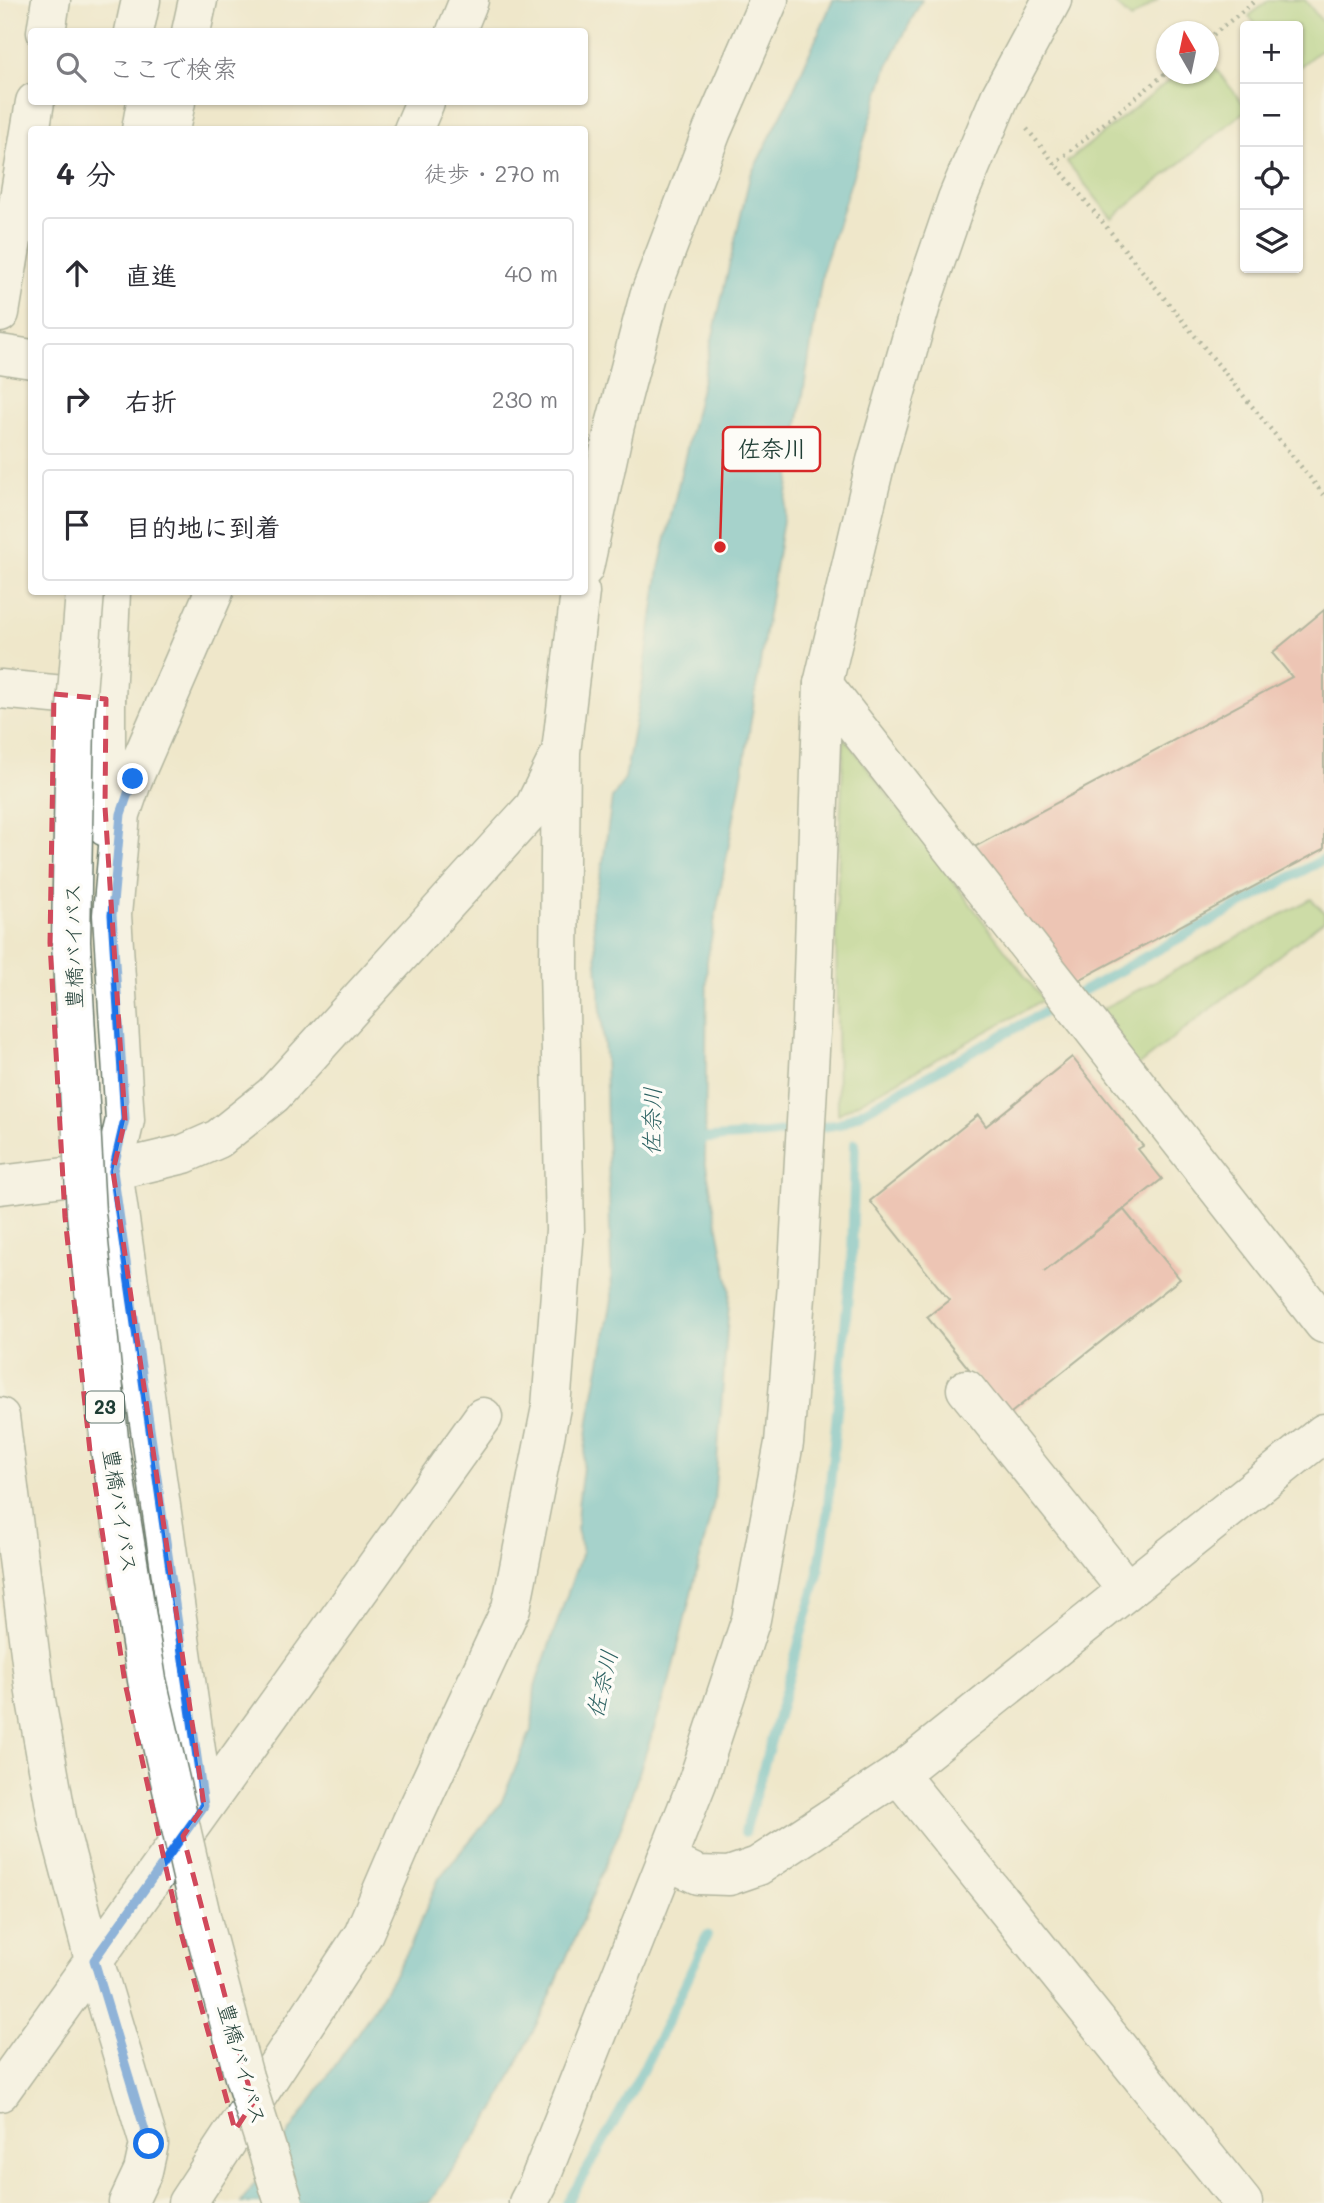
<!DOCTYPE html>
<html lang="ja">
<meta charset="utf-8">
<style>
:root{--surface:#fff;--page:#f2f2f3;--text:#2b2b33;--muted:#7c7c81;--line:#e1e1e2}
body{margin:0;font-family:Mali,"Klee One",sans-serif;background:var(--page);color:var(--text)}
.controls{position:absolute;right:21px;top:21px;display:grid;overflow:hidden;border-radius:7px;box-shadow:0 2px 5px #0004}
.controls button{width:63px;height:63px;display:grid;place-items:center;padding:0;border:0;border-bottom:2px solid var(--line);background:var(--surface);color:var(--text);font:35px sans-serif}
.compass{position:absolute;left:1156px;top:21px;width:63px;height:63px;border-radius:50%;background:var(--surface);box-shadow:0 2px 5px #0004;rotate:351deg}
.stop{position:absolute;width:21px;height:21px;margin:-16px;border:5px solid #1a73e8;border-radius:50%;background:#fff}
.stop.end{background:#1a73e8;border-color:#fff;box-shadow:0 2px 7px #0008}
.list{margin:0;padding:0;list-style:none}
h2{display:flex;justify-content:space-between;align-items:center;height:91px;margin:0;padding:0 28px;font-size:30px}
h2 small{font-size:23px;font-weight:400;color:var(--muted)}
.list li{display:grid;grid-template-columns:46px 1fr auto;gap:21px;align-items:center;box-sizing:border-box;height:112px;margin:0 14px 14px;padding:0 14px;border:2px solid var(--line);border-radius:7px}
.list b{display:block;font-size:26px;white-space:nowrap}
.list em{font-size:23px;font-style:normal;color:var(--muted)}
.icon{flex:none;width:38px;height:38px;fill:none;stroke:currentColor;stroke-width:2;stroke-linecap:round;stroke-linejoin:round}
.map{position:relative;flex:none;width:1324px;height:2203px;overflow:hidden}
.search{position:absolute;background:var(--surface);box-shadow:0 2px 5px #0004;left:28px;top:28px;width:560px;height:77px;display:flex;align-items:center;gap:18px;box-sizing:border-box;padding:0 24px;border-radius:7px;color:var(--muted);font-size:26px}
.panel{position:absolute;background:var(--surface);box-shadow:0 2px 5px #0004;left:28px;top:126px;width:560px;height:469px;border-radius:7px}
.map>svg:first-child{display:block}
</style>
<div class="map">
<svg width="1324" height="2203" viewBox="0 0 1324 2203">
<rect width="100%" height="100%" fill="#fdfcf7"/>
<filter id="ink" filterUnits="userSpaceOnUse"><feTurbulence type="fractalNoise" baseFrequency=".0143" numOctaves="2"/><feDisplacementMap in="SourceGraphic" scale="14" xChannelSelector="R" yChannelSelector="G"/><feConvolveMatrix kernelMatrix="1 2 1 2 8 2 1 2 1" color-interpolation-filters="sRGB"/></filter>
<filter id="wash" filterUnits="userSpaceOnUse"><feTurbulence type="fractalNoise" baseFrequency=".00686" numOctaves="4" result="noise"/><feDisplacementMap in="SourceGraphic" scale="28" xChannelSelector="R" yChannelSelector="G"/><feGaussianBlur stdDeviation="1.57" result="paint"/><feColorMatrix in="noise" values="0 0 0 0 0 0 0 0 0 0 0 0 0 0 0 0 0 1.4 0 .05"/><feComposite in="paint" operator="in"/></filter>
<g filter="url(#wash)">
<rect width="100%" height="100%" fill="#efe7cb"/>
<!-- green -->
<g fill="#a4cf7c" stroke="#628658" stroke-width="2">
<polygon points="1111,0 1157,0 1131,19"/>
<polygon points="1269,0 1305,0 1324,24 1324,47 1298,68 1298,26 1257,26 1249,16"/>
<polygon points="1209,60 1245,106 1245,111 1112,218 1067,162 1177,74 1208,74"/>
<polygon points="844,737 1043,1000 838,1114 836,920"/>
<polygon points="1311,899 1324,912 1324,920 1136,1067 1094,1013"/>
</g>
<!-- water -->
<polygon fill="#4fb9cc" stroke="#377b80" stroke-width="2" points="833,0 922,0 888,65 823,270 743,770 707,961 705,1160 730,1290 714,1502 669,1683 619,1833 548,2001 495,2109 429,2203 241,2203 367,2019 408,1951 439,1878 501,1803 532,1728 535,1686 582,1552 577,1529 578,1505 589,1420 612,1299 605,1056 592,908 603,863 612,798 625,778 643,680 659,568 750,176 787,104"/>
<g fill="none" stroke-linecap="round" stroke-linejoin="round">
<!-- stream -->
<g stroke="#4fb9cc" stroke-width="10">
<path d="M 692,1139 C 742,1137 791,1133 840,1124 L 1324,859"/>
<polyline points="745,1832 817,1579 827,1516 852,1254 855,1143"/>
<path d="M 567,2203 C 620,2117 667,2028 707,1935"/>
</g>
</g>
<g id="blocks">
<!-- building -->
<g fill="#ec9c9a">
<polygon points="1324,610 1324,849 1066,987 963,853 1292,677 1272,653"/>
<polygon points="1072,1057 1143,1146 1138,1149 1162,1179 1044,1272 1124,1210 1180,1279 1007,1416 927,1317 949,1300 870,1201 978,1115 986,1126"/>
</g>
</g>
</g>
<g filter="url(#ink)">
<use href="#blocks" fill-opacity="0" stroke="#687869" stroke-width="2"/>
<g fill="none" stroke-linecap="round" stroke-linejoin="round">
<defs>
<g id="minor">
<polyline points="46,32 51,0"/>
<polyline points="191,32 198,0"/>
<polyline points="456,32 469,0"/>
<polyline points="170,130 176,102"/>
<polyline points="413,130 425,102"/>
<polyline points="0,313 35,102"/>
<polyline points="0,354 32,359"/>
<polyline points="584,568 615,425 649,296 712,131 769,0"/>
<polyline points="823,684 1324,1324"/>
<polyline points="0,689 106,699"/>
<polyline points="106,827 106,699 111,592"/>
<polyline points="0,1185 113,1171 184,1154 218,1139 273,1095 534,807 557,760"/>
<polyline points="966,1389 1127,1590"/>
<polyline points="0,1417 36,1700 58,1824 94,1960 149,2144 143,2171 128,2203"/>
<polyline points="898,1774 1243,2203"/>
<polyline points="204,1806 113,1171 125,1120 112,915 121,814 133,779 214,592"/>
<polyline points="666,1860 698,1875 729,1876 758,1866 898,1774 1324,1433"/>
<polyline points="0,2092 483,1417"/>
<polyline points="187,2203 363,1935 411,1823 511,1608 551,1407 565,1230 559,967 561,752 580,592"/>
<polyline points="528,2203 538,2184 697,1783 751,1619 784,1443 797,1285 811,1032 823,684 876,461 923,298 957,199 1000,97 1052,0"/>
</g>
<g id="highway">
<polyline points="134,32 141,0"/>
<polyline points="141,130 146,102"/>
</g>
</defs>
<!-- minor casing -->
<use href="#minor" stroke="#687869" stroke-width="41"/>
<!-- highway casing -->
<use href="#highway" stroke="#687869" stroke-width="41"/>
<!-- path -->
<g stroke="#687869" stroke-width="4.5" stroke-dasharray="2 5" stroke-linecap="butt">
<polyline points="1208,39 1256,0"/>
<polyline points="1027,129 1324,495"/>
<polyline points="1054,164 1166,73"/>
</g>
<!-- minor -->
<use href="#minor" stroke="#fff" stroke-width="38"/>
<!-- highway -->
<use href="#highway" stroke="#fff" stroke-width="38"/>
<defs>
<polyline id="highway-bridge" points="85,592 75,718 71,942 86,1213 110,1449 147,1680 202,1920 244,2077 284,2203"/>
</defs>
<!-- highway-bridge casing -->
<use href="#highway-bridge" stroke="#687869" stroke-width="41" stroke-linecap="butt"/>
<!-- highway-bridge -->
<use href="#highway-bridge" stroke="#fff" stroke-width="38"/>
</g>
</g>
<g fill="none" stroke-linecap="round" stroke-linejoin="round" filter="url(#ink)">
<!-- route -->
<polyline stroke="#1a73e8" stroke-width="9" points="133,779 121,814 112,915 125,1119 113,1171 204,1806 94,1960 149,2144"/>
</g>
<!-- marked area -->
<path d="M0 0H1324V2203H0ZM 54,694 L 106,699 L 105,807 L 125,1120 L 113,1171 L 204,1806 L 183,1836 L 253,2103 L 235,2130 L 178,1922 L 125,1683 L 90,1451 L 65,1217 L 50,943 Z" fill="#efe7cb" fill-opacity=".55" fill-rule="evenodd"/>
<path fill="none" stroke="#d1495b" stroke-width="5" stroke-dasharray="14 9" stroke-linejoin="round" d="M 54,694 L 106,699 L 105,807 L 125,1120 L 113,1171 L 204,1806 L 183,1836 L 253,2103 L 235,2130 L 178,1922 L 125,1683 L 90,1451 L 65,1217 L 50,943 Z"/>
<g text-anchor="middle" stroke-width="7" stroke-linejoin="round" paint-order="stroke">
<!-- shield labels -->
<rect fill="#fdfcf7" stroke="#62766e" stroke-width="2" x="86" y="1391.5" width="38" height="31" rx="5"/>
<g font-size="19" font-weight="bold" fill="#1f3d34">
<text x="105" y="1414">23</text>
</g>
<!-- street labels -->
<g font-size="21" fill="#1f3d34" stroke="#fdfcf7">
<text transform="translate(74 946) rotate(-91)" y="7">豊橋バイパス</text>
<text transform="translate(120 1511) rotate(81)" y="7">豊橋バイパス</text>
<text transform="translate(242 2064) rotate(74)" y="7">豊橋バイパス</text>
</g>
<!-- water labels -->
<g font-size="23" font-style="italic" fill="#2d6262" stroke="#fdfcf7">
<text transform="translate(652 1121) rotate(-89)" y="8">佐奈川</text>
<text transform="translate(602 1684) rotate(-77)" y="8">佐奈川</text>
</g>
</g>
<!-- callouts -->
<path fill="none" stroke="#d62828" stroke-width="2.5" d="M720 547L723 449"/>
<circle fill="#d62828" stroke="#fdfcf7" stroke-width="2.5" cx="720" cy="547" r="7"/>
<rect fill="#fdfcf7" stroke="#d62828" stroke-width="2.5" x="723" y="427" width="97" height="44" rx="7"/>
<g font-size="23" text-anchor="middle" font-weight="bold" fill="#1f3d34">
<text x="772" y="457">佐奈川</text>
</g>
</svg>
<div class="controls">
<button>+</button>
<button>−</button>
<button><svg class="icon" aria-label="locate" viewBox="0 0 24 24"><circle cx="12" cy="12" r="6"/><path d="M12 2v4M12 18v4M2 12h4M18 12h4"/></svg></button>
<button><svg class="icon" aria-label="layers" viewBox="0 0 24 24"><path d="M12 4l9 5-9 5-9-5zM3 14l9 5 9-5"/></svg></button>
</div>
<svg class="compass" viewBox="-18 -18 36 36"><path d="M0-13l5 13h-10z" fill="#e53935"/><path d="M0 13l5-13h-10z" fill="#7c7c81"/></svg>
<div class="stop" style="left:149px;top:2144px"></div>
<div class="stop end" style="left:133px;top:779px"></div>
<div class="search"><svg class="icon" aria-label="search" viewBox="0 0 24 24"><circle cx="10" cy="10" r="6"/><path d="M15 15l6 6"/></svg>ここで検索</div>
<section class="panel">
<h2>4 分<small>徒歩 · 270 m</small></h2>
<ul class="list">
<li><svg class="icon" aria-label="ahead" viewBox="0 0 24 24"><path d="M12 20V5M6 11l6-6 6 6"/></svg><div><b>直進</b></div><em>40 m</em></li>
<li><svg class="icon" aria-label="right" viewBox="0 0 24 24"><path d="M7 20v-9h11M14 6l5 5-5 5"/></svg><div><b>右折</b></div><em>230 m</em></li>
<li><svg class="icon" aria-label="arrive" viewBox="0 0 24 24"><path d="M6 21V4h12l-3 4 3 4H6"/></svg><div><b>目的地に到着</b></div></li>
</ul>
</section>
</div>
